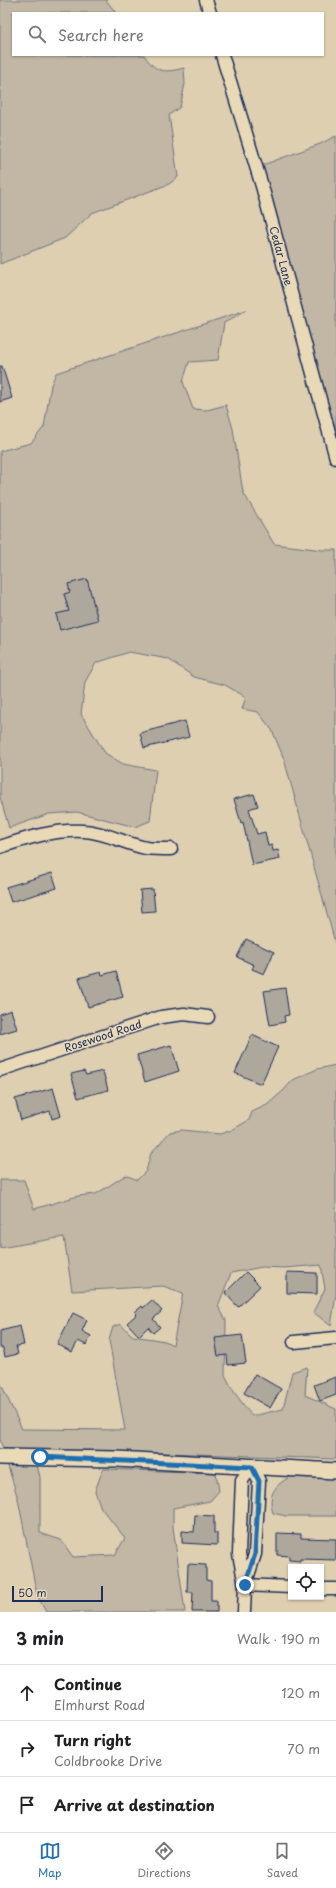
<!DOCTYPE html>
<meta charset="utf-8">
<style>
:root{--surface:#fff;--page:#f2f2f2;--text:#202124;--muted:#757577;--line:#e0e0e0;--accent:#1f6fb2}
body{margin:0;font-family:"Playpen Sans",sans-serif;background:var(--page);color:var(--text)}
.controls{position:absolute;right:12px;bottom:12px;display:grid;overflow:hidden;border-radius:0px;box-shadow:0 1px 3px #0004}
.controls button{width:36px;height:36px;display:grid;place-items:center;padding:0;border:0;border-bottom:1px solid var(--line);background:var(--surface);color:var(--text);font:20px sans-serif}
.scale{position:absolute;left:12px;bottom:10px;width:91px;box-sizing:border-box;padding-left:4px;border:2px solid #1b2f5e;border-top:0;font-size:11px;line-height:14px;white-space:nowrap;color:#1b2f5e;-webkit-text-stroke:3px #ead9b6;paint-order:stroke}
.stop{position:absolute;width:12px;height:12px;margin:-9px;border:3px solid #1f6fb2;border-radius:50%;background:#fff}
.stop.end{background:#1f6fb2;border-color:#fff;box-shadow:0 1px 4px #0008}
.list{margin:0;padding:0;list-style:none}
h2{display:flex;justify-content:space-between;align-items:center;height:52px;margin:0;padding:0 16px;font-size:17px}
h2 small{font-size:13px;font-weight:400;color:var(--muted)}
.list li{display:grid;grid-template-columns:26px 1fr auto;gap:12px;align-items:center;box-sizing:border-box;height:56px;padding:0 16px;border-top:1px solid var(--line)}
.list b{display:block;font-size:15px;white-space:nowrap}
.list p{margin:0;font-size:13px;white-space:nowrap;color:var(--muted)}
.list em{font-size:13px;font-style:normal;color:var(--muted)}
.icon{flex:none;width:22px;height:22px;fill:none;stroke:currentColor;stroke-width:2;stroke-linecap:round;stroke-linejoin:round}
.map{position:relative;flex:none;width:336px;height:1612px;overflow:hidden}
.search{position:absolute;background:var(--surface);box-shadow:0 1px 3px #0004;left:12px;right:12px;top:12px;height:44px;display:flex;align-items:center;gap:10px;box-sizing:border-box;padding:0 14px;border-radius:0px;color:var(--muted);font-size:15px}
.sheet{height:220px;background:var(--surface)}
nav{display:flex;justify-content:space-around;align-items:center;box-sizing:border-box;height:56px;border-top:1px solid var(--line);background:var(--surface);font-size:11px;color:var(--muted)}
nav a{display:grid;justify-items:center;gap:2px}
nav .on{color:var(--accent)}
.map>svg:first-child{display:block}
</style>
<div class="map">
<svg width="336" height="1612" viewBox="0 0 336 1612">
<rect width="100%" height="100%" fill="#decfb1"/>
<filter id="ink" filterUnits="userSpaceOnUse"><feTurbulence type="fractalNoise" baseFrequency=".025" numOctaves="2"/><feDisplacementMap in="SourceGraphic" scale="8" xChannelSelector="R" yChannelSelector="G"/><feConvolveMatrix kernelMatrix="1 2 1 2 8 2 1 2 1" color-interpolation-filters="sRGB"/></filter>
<g filter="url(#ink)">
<!-- green -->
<g fill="#c1b7a4" stroke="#6e7381">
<path d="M 0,0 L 106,0 L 116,13 L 13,13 L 13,55 L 144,55 C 156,73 164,73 184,68 L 185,84 L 180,107 L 169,115 L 178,177 L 169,184 L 92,213 L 65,238 L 0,264 Z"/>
<polygon points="336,136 336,431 260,166 320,144"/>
<polygon points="246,310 224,323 218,360 189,362 183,382 193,409 207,410 226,405 233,429 243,492 274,544 323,550 336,550 336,946 284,759 272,730 258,712 242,709 246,697 225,685 194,677 168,659 129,652 96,663 85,682 81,714 105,753 123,764 156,770 150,821 135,827 77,812 49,814 9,828 0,797 0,451 31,443 44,427 51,385 56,373"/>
<polygon points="336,1065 336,1294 331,1326 313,1312 325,1289 321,1265 284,1268 262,1267 231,1273 218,1306 226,1320 225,1375 234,1392 252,1416 283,1409 292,1372 307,1367 305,1395 336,1409 336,1459 166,1453 3,1449 0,1439 0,1382 22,1429 125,1430 109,1340 113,1327 120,1324 133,1336 165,1341 173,1345 183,1293 163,1286 72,1291 64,1237 0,1248 0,1180 24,1180 34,1209 78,1196 96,1194 126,1175 137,1180 146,1171 151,1153 170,1132 182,1130 220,1134 232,1130 249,1120 252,1112 267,1105 283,1091 293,1080 317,1069"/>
<polygon points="7,1463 37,1465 40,1477 40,1533 61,1540 73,1557 115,1555 125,1538 101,1508 95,1491 103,1469 216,1473 219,1491 210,1501 173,1508 173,1527 185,1612 46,1612 37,1595 18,1499"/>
<path d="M 292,1476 L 336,1476 L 336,1516 L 286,1516 L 273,1513 C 267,1495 275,1484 292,1476 Z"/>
</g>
<!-- building -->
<g fill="#aea79c" stroke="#1b2f5e">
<polygon points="0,366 2,366 12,398 0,402"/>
<polygon points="87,579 98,620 60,630 56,614 69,611 64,594 70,592 68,584"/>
<polygon points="185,721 189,737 144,748 140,733"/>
<polygon points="254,794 258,806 249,809 257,834 265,832 268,846 272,845 273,851 278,850 280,859 252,865 243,822 241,823 234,799"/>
<polygon points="52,873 57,888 11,902 6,887"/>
<polygon points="153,889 155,911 142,912 140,890"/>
<polygon points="246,939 274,952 264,974 252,969 254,965 237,957"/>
<polygon points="116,971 123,997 88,1007 79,978 101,972 102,975"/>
<polygon points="285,988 289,1015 284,1016 285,1022 270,1025 264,991"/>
<polygon points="11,1010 17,1029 0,1034 0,1014"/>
<polygon points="252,1035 278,1047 261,1084 235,1073"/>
<polygon points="171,1045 179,1071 145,1082 137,1055"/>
<polygon points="84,1071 86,1075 103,1071 108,1090 78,1098 71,1074"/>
<polygon points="53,1088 61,1116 52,1119 50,1111 21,1120 15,1099"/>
<polygon points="246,1272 260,1286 238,1307 225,1293"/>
<polygon points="287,1272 317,1273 317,1294 287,1293"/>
<polygon points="152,1300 162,1311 153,1319 160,1327 153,1333 148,1327 139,1336 127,1323 137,1314 135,1312 142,1306 143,1308"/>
<polygon points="73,1313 87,1320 82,1331 91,1336 86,1345 78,1341 72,1352 57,1344"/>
<polygon points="20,1326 24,1345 16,1346 18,1354 5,1357 3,1348 0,1348 0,1331"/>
<polygon points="242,1335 246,1363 228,1365 227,1355 218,1356 215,1338"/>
<polygon points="255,1374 281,1389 270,1408 244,1393"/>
<polygon points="336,1377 336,1395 320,1401 314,1385"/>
<polygon points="195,1515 214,1516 214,1533 217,1533 217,1545 182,1543 182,1531 194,1532"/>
<polygon points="277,1533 301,1534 301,1538 336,1539 336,1560 300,1559 300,1561 289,1560 289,1556 277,1555"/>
<polygon points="188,1564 206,1565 206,1580 211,1581 211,1601 217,1601 217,1612 192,1612 193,1592 187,1592"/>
</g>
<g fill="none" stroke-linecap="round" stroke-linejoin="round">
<defs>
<g id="minor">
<polyline points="206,0 210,13"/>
<polyline points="222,55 262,186 336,458"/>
<path d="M 0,847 C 27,838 55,829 84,831 C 106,832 125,844 146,848 C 154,849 163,849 171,849"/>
<polyline points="0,1070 161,1017 184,1014 208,1017"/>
<polyline points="294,1342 336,1338"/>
<polyline points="245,1585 291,1587"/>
<polyline points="321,1589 336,1589"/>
<polyline points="244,1612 245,1585 239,1554 242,1480 252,1467 259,1481 255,1554 245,1585"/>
</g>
<polyline id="tertiary" points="0,1457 116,1459 336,1471"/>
</defs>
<!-- minor casing -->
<use href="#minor" stroke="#1b2f5e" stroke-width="15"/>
<!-- tertiary casing -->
<use href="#tertiary" stroke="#1b2f5e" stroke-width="18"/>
<!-- minor -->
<use href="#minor" stroke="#ead9b6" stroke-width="12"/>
<!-- tertiary -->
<use href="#tertiary" stroke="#ead9b6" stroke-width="15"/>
</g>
</g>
<g fill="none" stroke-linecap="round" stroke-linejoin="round" filter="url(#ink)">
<!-- route -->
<polyline stroke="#1f6fb2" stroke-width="5" points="40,1457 252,1467 259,1481 255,1554 245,1585"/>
</g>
<g text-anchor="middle" stroke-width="3" stroke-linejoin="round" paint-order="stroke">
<!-- street labels -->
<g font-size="11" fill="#1b2f5e" stroke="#ead9b6">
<text transform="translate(281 256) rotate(75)" y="4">Cedar Lane</text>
<text transform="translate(103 1036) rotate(-18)" y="4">Rosewood Road</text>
</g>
</g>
</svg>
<div class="controls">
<button><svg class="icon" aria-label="locate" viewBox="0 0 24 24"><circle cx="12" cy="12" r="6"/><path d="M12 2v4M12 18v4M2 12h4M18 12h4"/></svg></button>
</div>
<div class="scale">50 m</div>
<div class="stop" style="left:40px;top:1457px"></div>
<div class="stop end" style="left:245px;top:1585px"></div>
<div class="search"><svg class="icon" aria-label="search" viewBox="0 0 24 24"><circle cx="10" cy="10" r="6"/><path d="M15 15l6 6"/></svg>Search here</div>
</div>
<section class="sheet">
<h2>3 min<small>Walk · 190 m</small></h2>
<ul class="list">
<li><svg class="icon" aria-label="ahead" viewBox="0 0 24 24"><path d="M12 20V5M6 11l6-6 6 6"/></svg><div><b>Continue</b><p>Elmhurst Road</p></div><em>120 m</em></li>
<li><svg class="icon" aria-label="right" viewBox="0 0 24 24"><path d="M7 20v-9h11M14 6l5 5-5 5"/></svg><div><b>Turn right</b><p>Coldbrooke Drive</p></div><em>70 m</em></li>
<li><svg class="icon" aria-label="arrive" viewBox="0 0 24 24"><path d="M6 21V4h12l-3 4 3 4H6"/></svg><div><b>Arrive at destination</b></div></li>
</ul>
</section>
<nav>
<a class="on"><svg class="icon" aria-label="map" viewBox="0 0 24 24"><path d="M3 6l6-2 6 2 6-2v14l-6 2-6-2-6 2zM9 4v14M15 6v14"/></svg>Map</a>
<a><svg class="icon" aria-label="directions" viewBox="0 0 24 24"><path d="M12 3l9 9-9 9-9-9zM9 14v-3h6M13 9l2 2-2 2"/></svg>Directions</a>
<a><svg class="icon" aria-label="saved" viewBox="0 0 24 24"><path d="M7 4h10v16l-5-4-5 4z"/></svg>Saved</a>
</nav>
